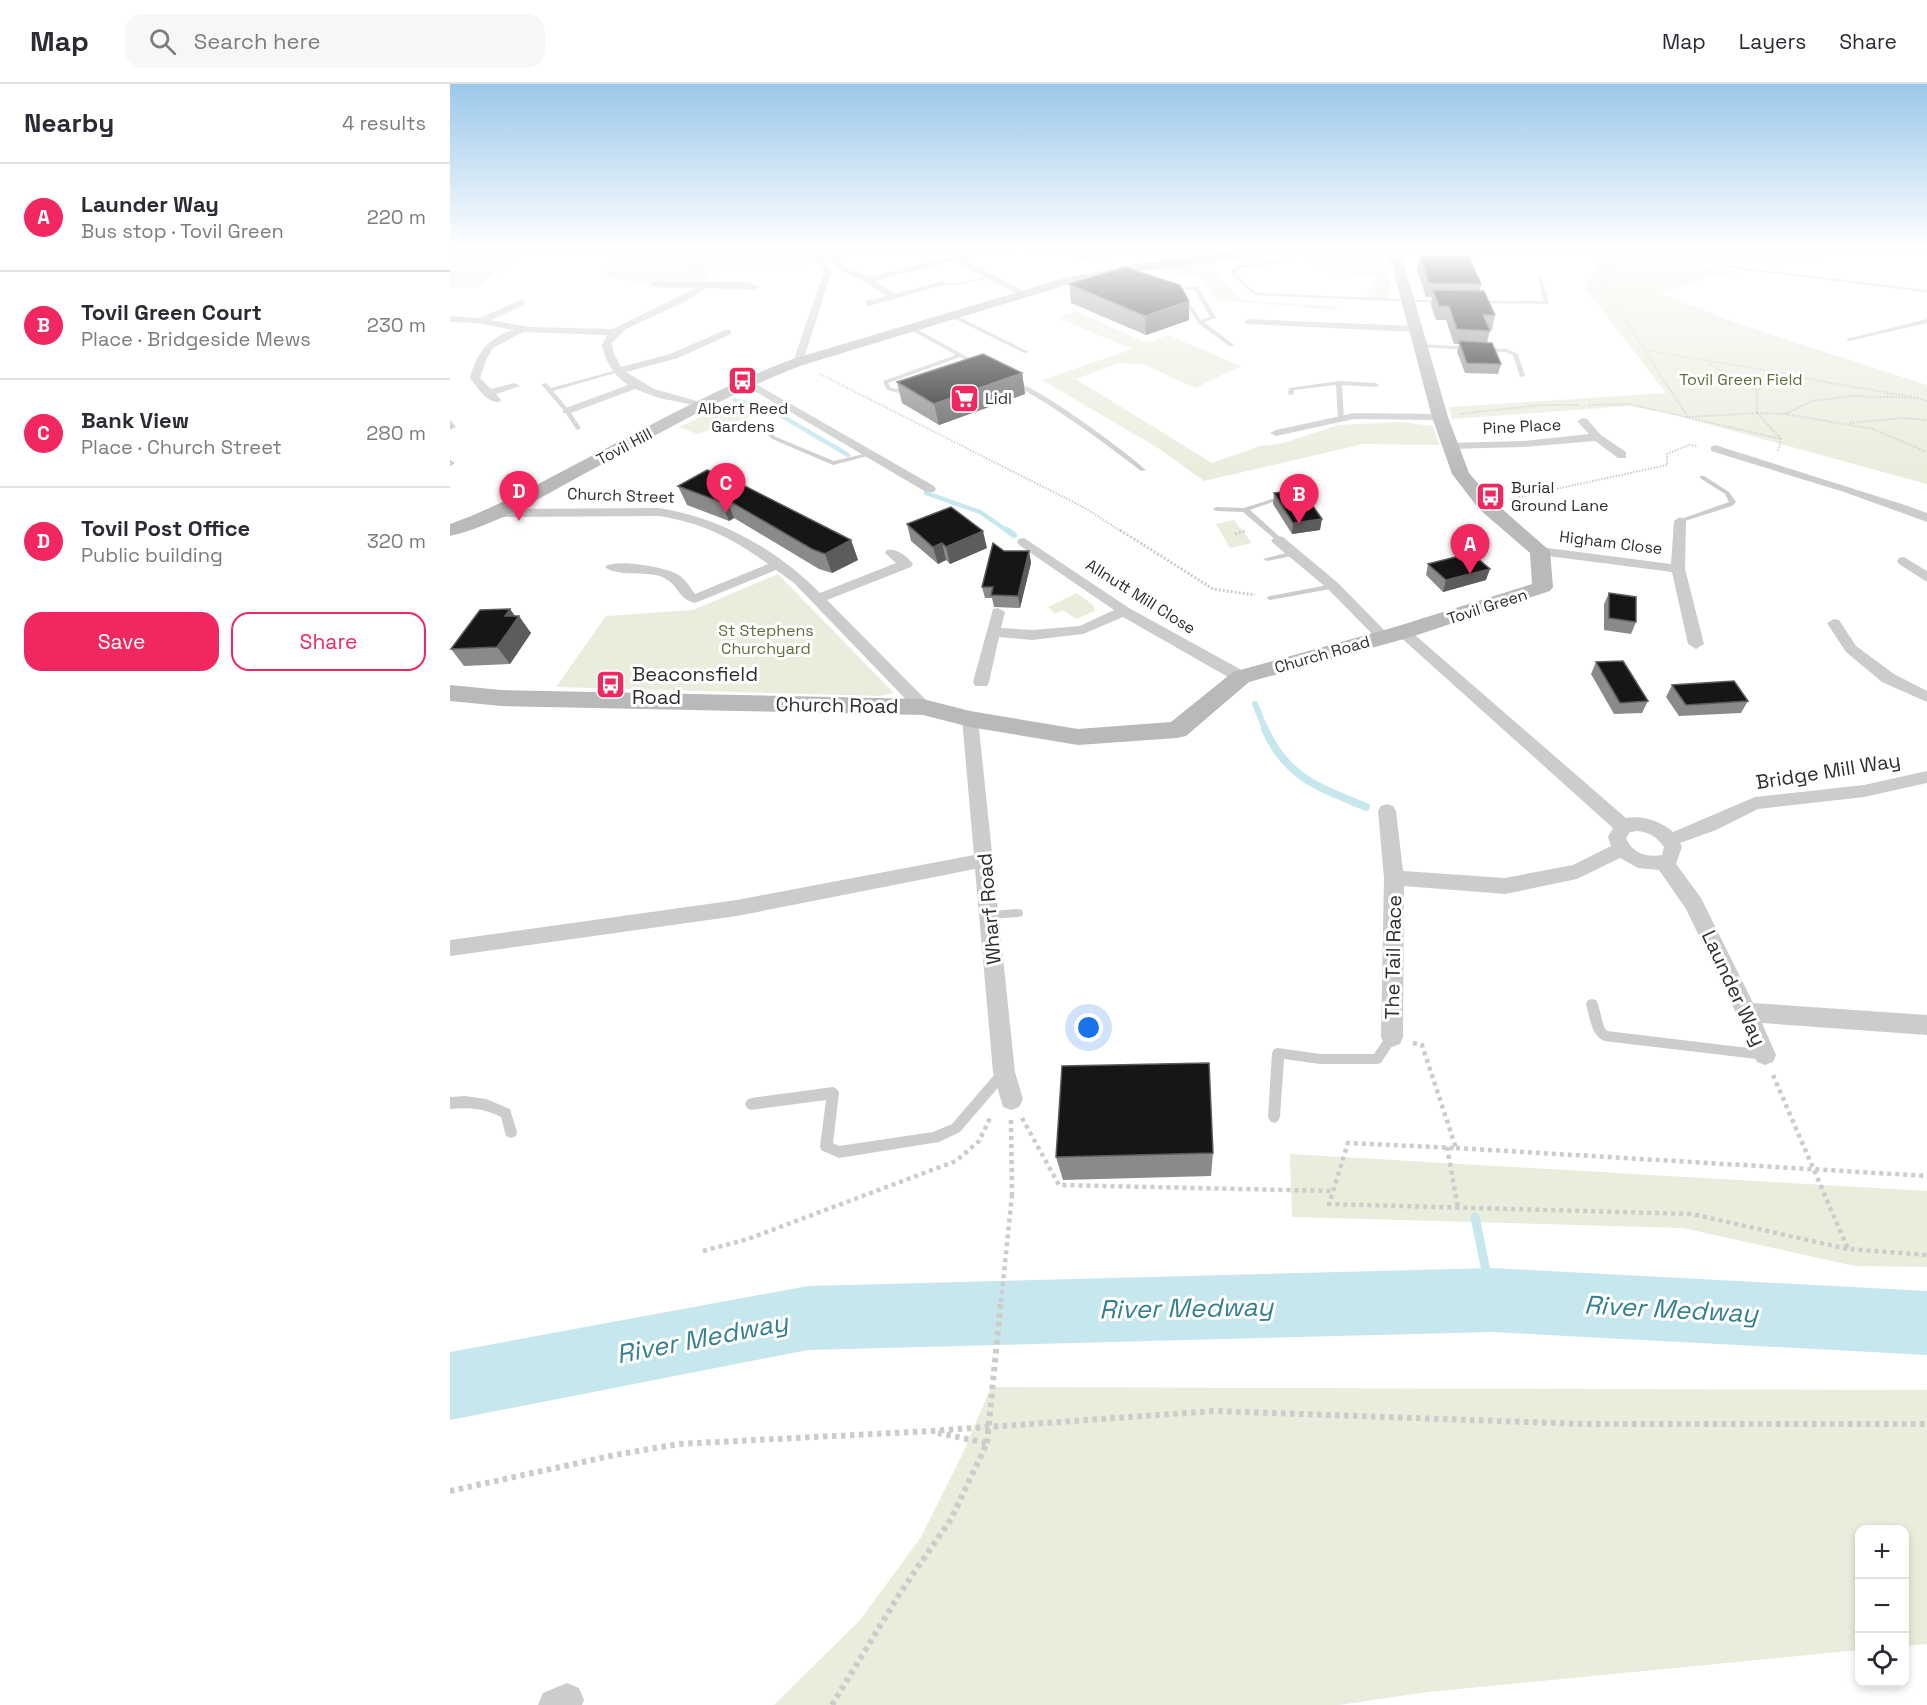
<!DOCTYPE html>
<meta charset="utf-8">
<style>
:root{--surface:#fff;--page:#f7f7f7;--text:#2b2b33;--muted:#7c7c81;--line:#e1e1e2;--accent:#f1275f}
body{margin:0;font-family:"Space Grotesk",sans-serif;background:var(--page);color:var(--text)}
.controls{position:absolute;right:18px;bottom:18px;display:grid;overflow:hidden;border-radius:12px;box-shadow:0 3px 9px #0003}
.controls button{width:54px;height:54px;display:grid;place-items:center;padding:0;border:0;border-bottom:2px solid var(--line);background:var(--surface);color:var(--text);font:30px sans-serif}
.you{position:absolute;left:639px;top:944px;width:21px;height:21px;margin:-15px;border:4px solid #fff;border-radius:50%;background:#1a73e8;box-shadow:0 0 0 9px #1a73e833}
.badge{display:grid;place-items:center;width:39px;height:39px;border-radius:50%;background:var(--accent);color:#fff;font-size:20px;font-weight:700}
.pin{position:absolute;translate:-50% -50px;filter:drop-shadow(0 2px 3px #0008)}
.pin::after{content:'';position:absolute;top:32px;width:21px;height:18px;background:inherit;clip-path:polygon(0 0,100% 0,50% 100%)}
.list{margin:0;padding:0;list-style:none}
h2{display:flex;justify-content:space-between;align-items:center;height:78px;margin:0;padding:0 24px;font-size:26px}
h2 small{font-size:20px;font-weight:400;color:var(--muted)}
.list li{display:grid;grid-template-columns:39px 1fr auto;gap:18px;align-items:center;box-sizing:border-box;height:108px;padding:0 24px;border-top:2px solid var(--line)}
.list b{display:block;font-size:22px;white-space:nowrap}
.list p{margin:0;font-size:20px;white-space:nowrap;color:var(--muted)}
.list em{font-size:20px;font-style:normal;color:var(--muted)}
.actions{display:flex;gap:12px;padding:18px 24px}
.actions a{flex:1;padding:14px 0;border:2px solid var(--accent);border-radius:18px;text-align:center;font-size:21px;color:var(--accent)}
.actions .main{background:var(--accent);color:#fff}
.icon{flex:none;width:33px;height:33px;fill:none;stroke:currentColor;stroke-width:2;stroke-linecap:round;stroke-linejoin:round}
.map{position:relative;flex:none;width:1477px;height:1621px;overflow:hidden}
header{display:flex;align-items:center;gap:36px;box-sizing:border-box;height:84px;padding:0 30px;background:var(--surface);border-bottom:2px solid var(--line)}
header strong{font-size:28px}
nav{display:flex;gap:33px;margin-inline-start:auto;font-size:21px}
.search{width:420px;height:54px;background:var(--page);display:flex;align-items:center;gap:15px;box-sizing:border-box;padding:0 21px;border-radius:18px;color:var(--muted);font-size:22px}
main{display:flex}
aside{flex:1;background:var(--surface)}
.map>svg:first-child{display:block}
</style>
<header>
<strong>Map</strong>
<div class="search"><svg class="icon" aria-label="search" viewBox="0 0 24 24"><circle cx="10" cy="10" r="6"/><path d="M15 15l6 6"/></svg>Search here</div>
<nav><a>Map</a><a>Layers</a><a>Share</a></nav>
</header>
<main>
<aside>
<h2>Nearby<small>4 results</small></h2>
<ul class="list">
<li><span class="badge">A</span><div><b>Launder Way</b><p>Bus stop · Tovil Green</p></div><em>220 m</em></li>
<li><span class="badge">B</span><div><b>Tovil Green Court</b><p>Place · Bridgeside Mews</p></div><em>230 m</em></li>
<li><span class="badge">C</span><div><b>Bank View</b><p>Place · Church Street</p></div><em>280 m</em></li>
<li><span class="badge">D</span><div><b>Tovil Post Office</b><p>Public building</p></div><em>320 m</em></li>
</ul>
<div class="actions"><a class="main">Save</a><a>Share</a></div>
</aside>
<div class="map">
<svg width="1477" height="1621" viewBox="0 0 1477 1621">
<rect width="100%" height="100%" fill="#fff"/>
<!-- green -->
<g fill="#e9eddc">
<polygon points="0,165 72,165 73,167 29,203 0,204"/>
<polygon points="159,165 282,165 359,169 358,181 272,180 253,198 195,199 150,192 157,188 163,178"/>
<polygon points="834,165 917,165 930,177 941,199 937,217 915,216 925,194 915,191 872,187 851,169 756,180 791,216 887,223 888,226 767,216 752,193 725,192 711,183"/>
<polygon points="1156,165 1288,188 1256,194 1209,209 1292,241 1477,301 1477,400 1218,329 1179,322 1002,335 999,323 1216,309 1135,204"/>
<polygon points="1201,165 1403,165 1363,175 1278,178"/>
<polygon points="626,227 696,259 718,251 791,282 745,304 693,280 669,279 626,295 762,379 810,362 833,359 888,341 950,338 983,342 989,361 913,360 754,397 708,364 592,296 682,265 608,234"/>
<polygon points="281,319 312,329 247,350 229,343"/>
<polygon points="784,436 802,459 780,464 766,440"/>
<polygon points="328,490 444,609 430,612 106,603 156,532 243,526"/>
<polygon points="627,509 643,521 645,527 626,535 613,526 605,530 598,523"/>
<polygon points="840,1070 1477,1107 1477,1183 1404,1182 1233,1144 842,1133"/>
<polygon points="541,1303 1477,1306 1477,1560 1455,1562 1454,1446 1410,1446 1409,1566 978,1608 889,1621 324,1621 410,1536 471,1453 512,1371"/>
</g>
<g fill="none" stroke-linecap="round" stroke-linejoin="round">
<!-- stream-far4 -->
<polyline stroke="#c7e7ee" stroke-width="4" points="244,198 251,175 246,165"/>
<!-- stream-far3 -->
<g stroke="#c7e7ee" stroke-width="4.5">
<polyline points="284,316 320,325 398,371"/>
<polyline points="476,409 530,428 559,448"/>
</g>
<!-- stream-far2 -->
<g stroke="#c7e7ee" stroke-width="6">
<polyline points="557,446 564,451"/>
<polyline points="805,620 816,647"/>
</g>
<!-- stream-far1 -->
<path stroke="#c7e7ee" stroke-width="8" d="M 815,645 C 836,694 871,704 916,723"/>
<!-- stream -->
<polyline stroke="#c7e7ee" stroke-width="9" points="1025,1133 1042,1216"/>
<!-- river -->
<polygon fill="#c7e7ee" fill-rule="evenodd" points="1042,1184 1477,1207 1477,1271 1042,1248 358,1266 0,1336 0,1268 358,1202"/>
<!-- path-far4 -->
<g stroke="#ccc" stroke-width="1.5" stroke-dasharray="1.5 1.5" stroke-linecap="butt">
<polyline points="223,165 234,175 243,179 242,187"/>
<polyline points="1170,165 1149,195 1210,290"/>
<polyline points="1195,266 1338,290"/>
<polyline points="1258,279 1278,290"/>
</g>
<!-- path-far3 -->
<g stroke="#ccc" stroke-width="2" stroke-dasharray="1.5 1.5" stroke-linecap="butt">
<polyline points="1209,289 1238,333 1307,329"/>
<polyline points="1276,289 1307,306"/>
<polyline points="1329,289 1342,291"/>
<polyline points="370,290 635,424 672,448"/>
<polygon points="1348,293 1467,314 1403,312 1362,317 1335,330 1307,329 1307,306 1324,295"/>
<polyline points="1467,314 1477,317"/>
<polyline points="1139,321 1179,320 1331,355 1328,367"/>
<polyline points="1307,329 1331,355"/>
<polyline points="1010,330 1089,321 1128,321"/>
<polyline points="1336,330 1423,345 1477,368"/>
<polyline points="1400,339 1453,334 1477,336"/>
<polyline points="1060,415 1217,381 1217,370 1239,361 1248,362"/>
</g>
<!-- path-far2 -->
<g stroke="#ccc" stroke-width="3" stroke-dasharray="2 2" stroke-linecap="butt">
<polyline points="670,446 763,505 805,511"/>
<polyline points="785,450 795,447"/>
</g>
<!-- path-far1 -->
<g stroke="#ccc" stroke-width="4.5" stroke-dasharray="4 4" stroke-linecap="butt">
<polyline points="963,959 972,961 1006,1064 898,1059 879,1120 1242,1130 1398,1165"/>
<polyline points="1323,991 1398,1165 1477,1171"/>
<polyline points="572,1034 609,1101 883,1107"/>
<polyline points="561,1036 562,1111"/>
<polyline points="997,1063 1008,1124"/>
<polyline points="1006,1064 1477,1092"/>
<polyline points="253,1167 298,1155 506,1077 529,1057 541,1032"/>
</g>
<!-- path -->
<g stroke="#ccc" stroke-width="6" stroke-dasharray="4.5 4.5" stroke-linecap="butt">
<polyline points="0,1407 165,1371 229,1360 481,1347 765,1327 1134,1340 1477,1340"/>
<polyline points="382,1621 450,1509 501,1435 537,1359 488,1349"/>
</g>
<!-- lane -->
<g fill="#ccc" fill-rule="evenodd">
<polygon points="412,165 423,165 384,173 382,172"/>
<polygon points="482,165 486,165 488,168 484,169"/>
<polygon points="1183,165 1194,165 1287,183 1477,206 1477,208 1287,185"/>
<polygon points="652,169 660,171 660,172 658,173 650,171"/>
<polygon points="839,175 841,177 790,184 786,187 786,191 806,209 995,217 997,218 995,219 805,211 782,191 782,186 787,182"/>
<polygon points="540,191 542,193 515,200 493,201 491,200 515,198"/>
<polygon points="1090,194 1092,195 1099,220 1026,219 1024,218 1026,217 1094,217 1088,195"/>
<polygon points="748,202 766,234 754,238 783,260 783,262 779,262 748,239 730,211 734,210 751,236 760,233 744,205 728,206 726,205"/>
<polygon points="499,230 503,230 579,268 574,269 499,232"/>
<polygon points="1477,235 1477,239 1399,257 1396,255"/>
<polygon points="461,242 532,281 527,282 510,273 438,299 441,304 453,306 463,303 466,305 465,306 453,310 437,306 433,297 506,271 459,245"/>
<polygon points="970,260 1057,265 1068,270 1075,292 1070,293 1063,271 1054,268 968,263"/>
<polygon points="167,286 172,287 103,307 119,326 131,344 128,346 126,345 115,328 91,300 96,299 101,304"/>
<path d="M 560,296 C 581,297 678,369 696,386 L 691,387 C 649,355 607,324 560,298 Z"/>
<polygon points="889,297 926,299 929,301 926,303 892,301 894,335 891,337 888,335 886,301 844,306 843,311 838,310 839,304"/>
<polygon points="0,336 6,343 0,346"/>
<polygon points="308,340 312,340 326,353 384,377 422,368 425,370 383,381 322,355 308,342"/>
<polygon points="0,376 4,378 4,380 0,382"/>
<polygon points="1250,392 1254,392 1279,408 1286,418 1282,422 1232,438 1228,438 1228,436 1279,418 1275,410 1250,394"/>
<polygon points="835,411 840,412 800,426 831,454 831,458 828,458 793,428 766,427 763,425 766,423 794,424"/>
<polygon points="844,467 847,467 847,471 817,477 813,475"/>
<polygon points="883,500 886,500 886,504 820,516 816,514 820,512"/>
<polygon points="568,825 572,826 573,829 572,832 568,833 540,835 536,834 535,831 536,828 540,827"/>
<path d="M 1142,915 L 1146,916 L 1148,920 L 1154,943 L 1157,947 L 1315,966 L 1319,967 L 1321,971 L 1319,975 L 1315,976 L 1154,957 C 1141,951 1140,933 1136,920 L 1138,916 Z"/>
<polygon points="942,948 946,949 948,953 931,979 927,980 870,980 834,975 830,1033 828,1037 824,1039 820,1037 818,1033 822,969 824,965 828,964 870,970 924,970 938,949"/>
<polygon points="554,982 558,984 560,988 558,992 510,1048 489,1058 389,1074 371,1066 370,1062 376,1016 301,1026 297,1024 295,1020 297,1016 301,1014 383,1003 387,1005 389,1009 383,1059 389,1062 483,1048 502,1040 550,984"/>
<path d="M 15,1012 L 36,1015 L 60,1025 L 67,1048 L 66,1052 L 61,1054 L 56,1052 L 51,1033 C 34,1024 18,1023 0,1025 L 0,1013 Z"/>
</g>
<!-- street -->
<g fill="#ccc" fill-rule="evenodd">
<polygon points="295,165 369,165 382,187 352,280 343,278 374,187 362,168 299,167"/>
<polygon points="378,165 386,165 393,181 419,193 530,165 546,165 513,175 577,209 570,211 504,177 425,197 445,210 493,197 497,200 419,222 416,221 416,217 436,212 415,198 386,185"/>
<polygon points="658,165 673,165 633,177 629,174"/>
<polygon points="1046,165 1065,165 1081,170 1077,172"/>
<path d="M 204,198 L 297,198 L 310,203 L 306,206 L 257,204 L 236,217 L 176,245 L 162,259 L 163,268 L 171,283 L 220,270 L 275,246 L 281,246 L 281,250 L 228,274 L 176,288 L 204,305 L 254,319 L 254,323 L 209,314 L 185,305 L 121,329 L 113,329 L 113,325 L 178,301 C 164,292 155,277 152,261 L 157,251 L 73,248 L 43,264 L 37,274 L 30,294 L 41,305 L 65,299 L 70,302 L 46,310 L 51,316 L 50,318 C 37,320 27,303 20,294 C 27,268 37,256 62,246 L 27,239 L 0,238 L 0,232 L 30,234 L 71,216 L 74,217 L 74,221 L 41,236 L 79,243 L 163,245 L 246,204 L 201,203 L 201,199 Z"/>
<polygon points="799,235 965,242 970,245 965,248 796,240 794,238"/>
<polygon points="297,295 484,402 486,405 484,408 476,408 293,300 292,298"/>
<polygon points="904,329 990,330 996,333 990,336 904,335 826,352 820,349 826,346"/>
<polygon points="1133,334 1137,335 1151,351 1176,368 1176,374 1168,374 1145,357 1074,363 999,365 993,362 999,359 1074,357 1139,350 1127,337"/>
<polygon points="1265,361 1455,421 1477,429 1477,438 1394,408 1261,367 1261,363"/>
<path d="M 209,424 C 271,434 326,465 370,509 L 446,479 L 435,469 L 437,466 C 447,464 457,472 463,480 L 461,483 L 377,516 L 479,619 L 481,623 L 479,627 L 467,627 L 344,499 L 326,486 L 245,519 C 228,515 229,502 216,495 C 200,485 167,494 155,483 C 164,474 213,483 225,489 C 233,492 240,503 245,510 L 318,480 C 282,454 253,439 209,432 L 48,433 L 42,429 L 48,425 Z"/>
<polygon points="1230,433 1236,437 1235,485 1254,560 1246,565 1238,560 1222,488 1090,471 1083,467 1090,463 1221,480 1224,437"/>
<polygon points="828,452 833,453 888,499 937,549 939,552 937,555 927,555 878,505 823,459 821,456"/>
<polygon points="574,454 679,524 797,589 799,593 791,598 785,597 673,533 633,550 582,556 549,553 539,598 537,602 525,602 523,598 543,525 548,524 555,528 551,544 582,546 630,542 664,526 569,461 567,458 569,455"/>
<polygon points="1454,473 1477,487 1477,498 1449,480 1447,477 1449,474"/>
<polygon points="1384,535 1389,536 1406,562 1444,590 1477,607 1477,618 1432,598 1396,568 1377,539"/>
<path d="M 953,544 L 958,545 L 1176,734 C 1192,731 1211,737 1223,748 L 1305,713 L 1414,701 L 1477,687 L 1477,699 L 1414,713 L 1308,725 L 1266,746 L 1230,759 L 1232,763 L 1226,780 L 1251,814 L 1303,919 L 1477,931 L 1477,951 L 1312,939 L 1326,971 L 1323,978 L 1315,981 L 1307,978 L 1286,929 L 1236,825 L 1209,786 L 1188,784 L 1170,774 L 1127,795 L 1055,810 L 954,802 L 953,953 L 950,960 L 942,963 L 934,960 L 931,953 L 934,794 L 928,727 L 931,722 L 937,720 L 943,722 L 946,727 L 953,787 L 1055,794 L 1123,781 L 1161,762 L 1158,753 L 1163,744 L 948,551 L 946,548 L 948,545 ZM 1187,747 C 1199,748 1207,753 1214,763 L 1212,771 C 1197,774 1182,769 1176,754 L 1180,748 Z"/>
<polygon points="520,630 526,631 528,635 565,988 573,1015 569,1023 561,1026 553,1023 543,988 525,785 287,832 0,872 0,856 287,816 524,771 512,635 514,631"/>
<polygon points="117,1599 129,1604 134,1616 132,1621 88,1621 93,1609"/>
</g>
<!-- secondary -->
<g fill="#b9b9b9" fill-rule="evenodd">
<path d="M 795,165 L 830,165 L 824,169 L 693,187 L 617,201 L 353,281 C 276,310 205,352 132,391 C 90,414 48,440 0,452 L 0,440 C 45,424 86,401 128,379 C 199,342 268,303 343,275 L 615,194 L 693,179 Z"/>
<polygon points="931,165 945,165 952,173 998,333 1019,389 1043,417 1100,467 1103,503 1100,507 961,553 799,598 736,652 727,654 628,661 520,643 473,631 51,622 0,617 0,601 51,606 473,615 520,627 628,645 721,638 783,588 945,543 1082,500 1080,469 1029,425 1002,390 982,333 940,174"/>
</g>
<!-- path-bridge-far1 -->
<polyline stroke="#ccc" stroke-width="4.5" stroke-dasharray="4 4" stroke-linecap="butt" points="551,1218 562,1111"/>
<!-- path-bridge -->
<polyline stroke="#ccc" stroke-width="6" stroke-dasharray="4.5 4.5" stroke-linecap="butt" points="537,1359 551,1216"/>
</g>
<!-- wall -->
<g fill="#8a8a8a">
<polygon points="970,172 1031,200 1030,207 1045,231 1042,246 1040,246 1037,259 1051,280 1048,290 1015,289 1007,268 1009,260 1004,260 996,236 986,236 981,221 982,213 976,213 967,186"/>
<polygon points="619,200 739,236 696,251 621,219"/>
<polygon points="572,289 575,310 489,341 452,319 447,298"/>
<polygon points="257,386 401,456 408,476 382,489 369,485 284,434 279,437 237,421 228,402"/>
<polygon points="824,409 870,446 842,450 823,420"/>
<polygon points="457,440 537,464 500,480 496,476 488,480 461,457"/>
<polygon points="554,467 579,467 581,479 570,524 544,523 542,514 535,514 532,503"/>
<polygon points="978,480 1036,496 993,508 976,491"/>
<polygon points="1159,509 1186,538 1181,550 1154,546 1154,520"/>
<polygon points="60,525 65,532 81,549 60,580 14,582 1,565"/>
<polygon points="1146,578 1198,617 1192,629 1164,630 1141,590"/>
<polygon points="1222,601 1298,617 1291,629 1229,632 1216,613"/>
<polygon points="763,1069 761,1092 613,1096 606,1073"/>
</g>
<!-- shaded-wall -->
<g fill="#5c5c5c">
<polygon points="739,217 739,236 696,251 695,232"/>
<polygon points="572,289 575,310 489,341 484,320"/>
<polygon points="276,415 284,434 279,437 271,418"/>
<polygon points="872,435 870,446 842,450 843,439"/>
<polygon points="533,447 537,464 500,480 496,463"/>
<polygon points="401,456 408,476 382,489 375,470"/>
<polygon points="492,459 496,476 488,480 483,463"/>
<polygon points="579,467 581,479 570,524 568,512"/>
<polygon points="1040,485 1036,496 993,508 996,496"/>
<polygon points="60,525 67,535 69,532 81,549 60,580 47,563 55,532"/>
</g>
<!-- building -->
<g fill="#161616" stroke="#5c5c5c" stroke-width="1.5">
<polygon points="970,172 1019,173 1031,200 979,199"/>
<polygon points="675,183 730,201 739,217 695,232 619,200"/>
<polygon points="983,206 1034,207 1045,231 1033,231 1040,247 1007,245 999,222 989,222"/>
<polygon points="1009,257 1042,259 1051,280 1017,279"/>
<polygon points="533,270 572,289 484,320 447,298"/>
<polygon points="257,386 283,396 401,456 375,470 362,465 276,415 271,418 228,402"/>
<polygon points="851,405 872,435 843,439 824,409"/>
<polygon points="501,423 533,447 496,463 492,459 483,463 457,440"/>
<polygon points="543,459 554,467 579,467 568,512 541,511 543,503 532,503"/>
<polygon points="1021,469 1040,485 996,496 978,480"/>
<polygon points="1159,509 1186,513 1186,538 1159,534"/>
<polygon points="60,525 55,532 69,532 47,563 1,565 30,526"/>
<polygon points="1173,577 1198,617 1170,619 1146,578"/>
<polygon points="1284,597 1298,617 1236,621 1222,601"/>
<polygon points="759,979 763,1069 606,1073 612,982"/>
</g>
<!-- sky -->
<linearGradient id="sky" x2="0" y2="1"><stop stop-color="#9bc8ea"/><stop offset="0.42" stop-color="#fff"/><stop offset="1" stop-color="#fff" stop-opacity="0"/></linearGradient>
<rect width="1477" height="392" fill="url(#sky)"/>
<!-- icons -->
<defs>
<symbol id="bus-square" viewBox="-11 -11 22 22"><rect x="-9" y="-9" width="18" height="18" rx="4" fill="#f1275f" stroke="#fff"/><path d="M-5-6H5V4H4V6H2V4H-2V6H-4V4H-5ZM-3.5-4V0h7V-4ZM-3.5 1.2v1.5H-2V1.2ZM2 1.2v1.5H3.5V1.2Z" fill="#fff"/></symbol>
<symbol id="supermarket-square" viewBox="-11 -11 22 22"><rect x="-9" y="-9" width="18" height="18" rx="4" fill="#f1275f" stroke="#fff"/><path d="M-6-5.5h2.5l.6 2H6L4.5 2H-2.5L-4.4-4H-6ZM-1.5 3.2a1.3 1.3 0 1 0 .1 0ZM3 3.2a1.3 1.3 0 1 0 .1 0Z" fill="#fff"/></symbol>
</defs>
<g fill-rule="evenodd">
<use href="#bus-square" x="276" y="280" width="33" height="33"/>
<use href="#supermarket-square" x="498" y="298" width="33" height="33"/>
<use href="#bus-square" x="1024" y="396" width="33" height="33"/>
<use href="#bus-square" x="144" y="584" width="33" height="33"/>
</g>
<g text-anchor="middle" stroke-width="6" stroke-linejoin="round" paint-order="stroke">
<!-- far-park labels -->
<g font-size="16" fill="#5d6e39" stroke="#fff">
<text x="1291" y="301">Tovil Green Field</text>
<text x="316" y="552">St Stephens<tspan x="316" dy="18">Churchyard</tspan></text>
</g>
<!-- far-poi labels -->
<g font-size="16" fill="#2f2f2f" stroke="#fff" text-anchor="start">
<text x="535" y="320">Lidl</text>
<text x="293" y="330" text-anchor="middle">Albert Reed<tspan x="293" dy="18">Gardens</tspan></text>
<text x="1061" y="409">Burial<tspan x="1061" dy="18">Ground Lane</tspan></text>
</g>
<!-- far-street labels -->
<g font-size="16" fill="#2f2f2f" stroke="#fff">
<text transform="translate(1072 342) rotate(-3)" y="6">Pine Place</text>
<text transform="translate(174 362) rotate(-28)" y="6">Tovil Hill</text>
<text transform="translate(171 411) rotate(2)" y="6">Church Street</text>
<text transform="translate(1161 458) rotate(7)" y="6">Higham Close</text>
<text transform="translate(691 512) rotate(32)" y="6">Allnutt Mill Close</text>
<text transform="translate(1037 522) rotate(-18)" y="6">Tovil Green</text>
<text transform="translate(872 570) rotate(-16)" y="6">Church Road</text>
</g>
<!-- poi labels -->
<g font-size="20" fill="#2f2f2f" stroke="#fff" text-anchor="start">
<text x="182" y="597">Beaconsfield<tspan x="182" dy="23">Road</tspan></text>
</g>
<!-- street labels -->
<g font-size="20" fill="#2f2f2f" stroke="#fff">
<text transform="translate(387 621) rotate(1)" y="7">Church Road</text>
<text transform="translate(1378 687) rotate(-9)" y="7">Bridge Mill Way</text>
<text transform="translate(539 825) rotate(-95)" y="7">Wharf Road</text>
<text transform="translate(943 873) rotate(-89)" y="7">The Tail Race</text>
<text transform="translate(1284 904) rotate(65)" y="7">Launder Way</text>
</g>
<!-- near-water labels -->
<g font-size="26" font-style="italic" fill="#358090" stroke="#fff">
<text transform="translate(736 1224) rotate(-1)" y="9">River Medway</text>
<text transform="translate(1221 1225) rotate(3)" y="9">River Medway</text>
<text transform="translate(252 1254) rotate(-11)" y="9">River Medway</text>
</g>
</g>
</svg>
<div class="controls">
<button>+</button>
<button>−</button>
<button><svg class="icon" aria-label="locate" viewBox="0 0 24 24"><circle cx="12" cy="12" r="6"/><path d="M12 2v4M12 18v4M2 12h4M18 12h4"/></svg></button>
</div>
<div class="you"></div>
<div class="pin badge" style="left:1020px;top:490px">A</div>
<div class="pin badge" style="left:849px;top:440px">B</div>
<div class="pin badge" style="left:276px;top:429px">C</div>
<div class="pin badge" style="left:69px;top:437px">D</div>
</div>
</main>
